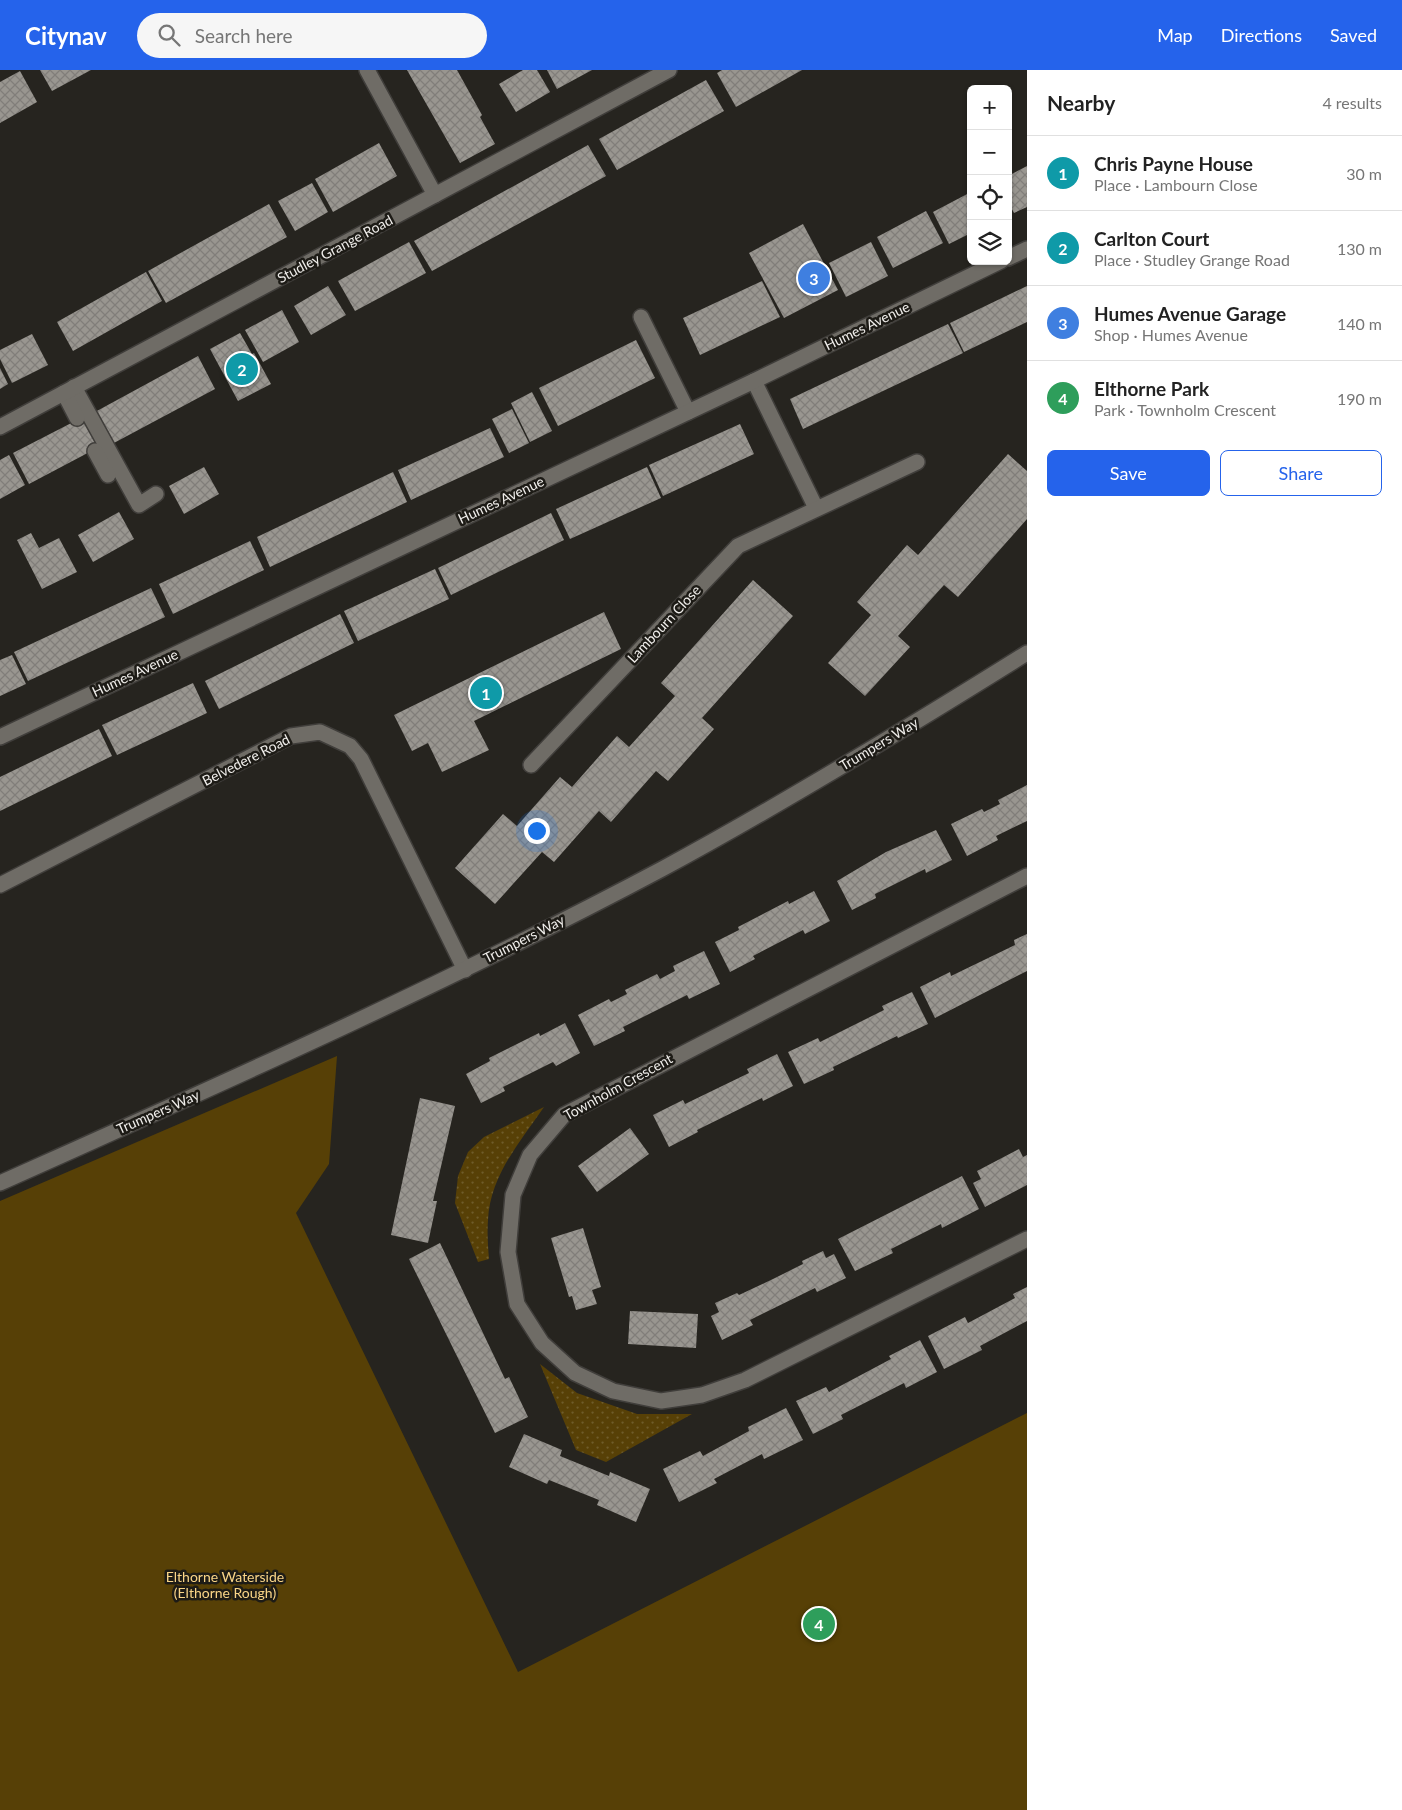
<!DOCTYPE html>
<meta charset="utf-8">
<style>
:root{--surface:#fff;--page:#f6f6f6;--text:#222;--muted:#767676;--line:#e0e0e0;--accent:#2563eb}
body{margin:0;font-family:Lato,sans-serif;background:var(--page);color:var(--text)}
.controls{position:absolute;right:15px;top:15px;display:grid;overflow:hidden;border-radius:8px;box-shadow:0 1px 4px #0004}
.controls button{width:45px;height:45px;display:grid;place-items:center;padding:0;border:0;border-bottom:1px solid var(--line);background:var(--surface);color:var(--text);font:25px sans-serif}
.you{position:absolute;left:536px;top:760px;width:18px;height:18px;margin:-12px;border:4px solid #fff;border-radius:50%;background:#1a73e8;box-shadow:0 0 0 8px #1a73e833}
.badge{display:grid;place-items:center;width:32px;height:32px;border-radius:50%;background:var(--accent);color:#fff;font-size:16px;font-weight:700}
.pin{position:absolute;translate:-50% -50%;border:2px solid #fff;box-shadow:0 1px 5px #0006}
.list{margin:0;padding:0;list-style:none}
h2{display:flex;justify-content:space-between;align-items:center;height:65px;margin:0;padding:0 20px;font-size:21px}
h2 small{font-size:16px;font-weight:400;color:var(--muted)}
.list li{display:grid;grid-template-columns:32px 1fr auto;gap:15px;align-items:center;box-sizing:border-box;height:75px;padding:0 20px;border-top:1px solid var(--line)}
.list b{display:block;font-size:19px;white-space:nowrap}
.list p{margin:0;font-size:16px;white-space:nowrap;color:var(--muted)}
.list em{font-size:16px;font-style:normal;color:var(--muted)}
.actions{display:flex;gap:10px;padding:15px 20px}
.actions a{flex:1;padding:11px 0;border:1px solid var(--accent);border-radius:8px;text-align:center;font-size:18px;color:var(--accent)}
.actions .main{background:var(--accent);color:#fff}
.icon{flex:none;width:28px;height:28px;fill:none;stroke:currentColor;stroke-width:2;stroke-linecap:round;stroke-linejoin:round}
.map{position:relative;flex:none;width:1027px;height:1740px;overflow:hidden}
header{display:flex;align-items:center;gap:30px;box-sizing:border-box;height:70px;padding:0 25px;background:var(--accent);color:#fff}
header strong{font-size:24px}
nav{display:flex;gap:28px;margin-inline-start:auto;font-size:18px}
.search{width:350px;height:45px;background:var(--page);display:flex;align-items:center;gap:12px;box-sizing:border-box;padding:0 18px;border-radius:28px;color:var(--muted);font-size:19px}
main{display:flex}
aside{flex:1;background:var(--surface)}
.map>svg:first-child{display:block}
</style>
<header>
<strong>Citynav</strong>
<div class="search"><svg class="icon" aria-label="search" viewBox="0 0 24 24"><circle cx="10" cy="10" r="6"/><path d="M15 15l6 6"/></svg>Search here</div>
<nav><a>Map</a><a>Directions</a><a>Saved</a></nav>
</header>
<main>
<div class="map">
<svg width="1027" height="1740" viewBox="0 0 1027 1740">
<defs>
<pattern id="grass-dots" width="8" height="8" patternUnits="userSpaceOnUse" patternTransform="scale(1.25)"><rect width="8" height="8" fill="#574006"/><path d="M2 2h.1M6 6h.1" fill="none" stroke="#6f5c2a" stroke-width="1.8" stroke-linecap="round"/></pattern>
<pattern id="building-cross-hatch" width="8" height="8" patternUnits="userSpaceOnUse" patternTransform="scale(1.25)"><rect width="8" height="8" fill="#999690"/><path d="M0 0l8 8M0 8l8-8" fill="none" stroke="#817e7a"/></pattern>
</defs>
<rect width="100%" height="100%" fill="#26241f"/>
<!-- grass -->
<g fill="url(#grass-dots)">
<path d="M 544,1037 C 520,1072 490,1106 488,1150 C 487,1163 488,1176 489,1189 L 478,1192 L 455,1133 L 458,1106 L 468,1082 L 484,1067 Z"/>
<polygon points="540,1294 577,1323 637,1344 692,1344 606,1392 576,1380"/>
</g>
<!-- park -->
<polygon fill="#574006" points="337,986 329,1094 296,1143 518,1602 1027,1343 1027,1740 0,1740 0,1131"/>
<!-- building -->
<g fill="url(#building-cross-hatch)">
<polygon points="40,0 91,0 52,21"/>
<polygon points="407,0 457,0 482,45 480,47 495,74 460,93"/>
<polygon points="523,0 537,0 550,22 516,42 499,14"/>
<polygon points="547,0 592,0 557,19"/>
<polygon points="722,0 802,0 736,37 717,3"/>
<polygon points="20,1 37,32 0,53 0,12"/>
<polygon points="706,10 724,41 617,100 599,69"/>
<polygon points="379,73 397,106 333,142 315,109"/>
<polygon points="588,75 606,106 432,201 414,171"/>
<polygon points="1027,96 1027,137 1014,143 1008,132 1008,106"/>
<polygon points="312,113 328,142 295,161 278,131"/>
<polygon points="971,122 971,163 949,174 933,142"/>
<polygon points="269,134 287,167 166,233 148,201"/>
<polygon points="926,141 943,173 893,198 877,167"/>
<polygon points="803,154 838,220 784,248 749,183"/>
<polygon points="409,172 426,203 355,241 338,211"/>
<polygon points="871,172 888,206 846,227 829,193"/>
<polygon points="146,202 162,231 73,281 57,252"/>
<polygon points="762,211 780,247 700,285 683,248"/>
<polygon points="328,216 346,245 311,265 294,236"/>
<polygon points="1027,216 1027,252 964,282 950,253"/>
<polygon points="282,240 299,272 263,292 245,260"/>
<polygon points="948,254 963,283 803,359 790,329"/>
<polygon points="240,263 252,284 254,283 271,314 238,331 210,279"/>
<polygon points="32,264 48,295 12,313 0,289 0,280"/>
<polygon points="636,270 655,308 558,356 539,318"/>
<polygon points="198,286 215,319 112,374 95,342"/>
<polygon points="0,298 8,314 0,319"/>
<polygon points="532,322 552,361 530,372 511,333"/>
<polygon points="512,339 529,373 509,383 492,349"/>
<polygon points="83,347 99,377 29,414 13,383"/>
<polygon points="740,354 754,384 663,426 649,395"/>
<polygon points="490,358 504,387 411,430 398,400"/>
<polygon points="1008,384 1027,401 1027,449 958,527 944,515 898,566 910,577 865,626 828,593 871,545 857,532 907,475 918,485"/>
<polygon points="9,385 25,415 0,429 0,390"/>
<polygon points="204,397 219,424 184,444 169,416"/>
<polygon points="647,397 661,428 570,469 556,439"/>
<polygon points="393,402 407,432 270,497 257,467"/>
<polygon points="119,442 134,469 93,492 78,465"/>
<polygon points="551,443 564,470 451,525 438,498"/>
<polygon points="31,463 39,478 59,468 77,502 42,519 17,470"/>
<polygon points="250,471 264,500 173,544 159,514"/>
<polygon points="435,499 449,529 358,571 344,541"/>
<polygon points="753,510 793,546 702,648 714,659 668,711 656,701 611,752 599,741 554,792 542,782 495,834 455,798 503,744 517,756 560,707 572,717 617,666 629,677 675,626 661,613"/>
<polygon points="151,518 165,547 28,611 14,582"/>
<polygon points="604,542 621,579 474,651 489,680 442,702 428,673 412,681 394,645"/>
<polygon points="340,544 354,573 219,639 205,611"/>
<polygon points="12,585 26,614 0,626 0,590"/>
<polygon points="193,613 207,643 117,685 102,655"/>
<polygon points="99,659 112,686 0,741 0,707"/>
<polygon points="1027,715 1027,751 996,766 998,770 967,786 951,754 982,739 984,742 1000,734 998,730"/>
<polygon points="936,760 952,790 926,803 925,799 875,824 876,828 852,840 837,811 886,782"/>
<polygon points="814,821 830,851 805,864 803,860 753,886 755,889 730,902 715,872 739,860 738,857 788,831 789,834"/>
<polygon points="1027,864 1027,901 935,948 920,917 950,902 951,906 1015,875 1014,870"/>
<polygon points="704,881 720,914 689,929 687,925 623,957 625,961 594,976 578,945 609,929 611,932 627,924 625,920 657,904 660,909 675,901 673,896"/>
<polygon points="912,922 928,954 898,968 897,966 833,997 834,1000 804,1014 788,982 818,968 820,972 884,940 882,936"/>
<polygon points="565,953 580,983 556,996 553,992 503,1017 505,1021 481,1033 466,1004 490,991 489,988 539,963 540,966"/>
<polygon points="777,984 793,1016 763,1031 762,1028 697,1060 698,1062 669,1077 653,1045 683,1030 685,1034 749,1003 747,999"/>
<polygon points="420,1028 455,1036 433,1131 437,1131 428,1173 391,1165"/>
<polygon points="630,1058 649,1084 597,1122 578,1096"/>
<polygon points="1019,1079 1023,1087 1027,1085 1027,1115 985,1137 973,1113 981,1109 977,1101"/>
<polygon points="962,1106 979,1139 942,1158 941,1154 891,1179 893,1183 855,1201 838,1169"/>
<polygon points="583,1158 601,1217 592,1220 597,1234 576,1240 572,1226 569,1227 551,1168"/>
<polygon points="440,1173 505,1309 509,1307 528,1347 495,1363 409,1189"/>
<polygon points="823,1181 826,1188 834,1184 846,1208 817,1222 815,1218 750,1250 753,1255 722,1270 711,1246 719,1242 715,1233 737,1223 739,1225 773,1209 803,1194 802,1191"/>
<polygon points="1027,1217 1027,1251 980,1276 982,1280 944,1299 928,1266 965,1247 968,1253 1015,1228 1013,1224"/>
<polygon points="630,1241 698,1244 696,1278 628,1274"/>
<polygon points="920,1270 937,1302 906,1318 904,1313 841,1345 843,1349 813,1364 796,1331 826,1317 829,1322 891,1289 889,1286"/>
<polygon points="786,1338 803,1370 764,1389 762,1384 714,1409 717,1413 679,1432 663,1399 700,1381 703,1386 749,1361 748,1357"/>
<polygon points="524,1364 562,1380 560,1386 609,1406 610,1402 650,1419 636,1452 597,1435 599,1430 549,1410 547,1414 509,1397"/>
</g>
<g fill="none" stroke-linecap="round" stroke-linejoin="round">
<defs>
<g id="lane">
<polyline points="641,247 688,342"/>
<polyline points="74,317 139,435 156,424"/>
<polyline points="64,323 77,348"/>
<polyline points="95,381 108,405"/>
</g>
<g id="street">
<polyline points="367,0 435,125"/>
<polyline points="1008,188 1027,179"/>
<polyline points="754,311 816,438"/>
<polyline points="0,357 669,0"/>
<polyline points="0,667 754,311 1001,191"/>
<polyline points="531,695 738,476 917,392"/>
<polyline points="1027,806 564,1045 530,1085 513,1125 508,1182 517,1234 542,1273 575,1303 613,1321 661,1331 702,1325 745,1310 1027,1169"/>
<polyline points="0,815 291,666 320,662 350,676 361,689 465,900"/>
<path d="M 0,1113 C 223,1013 446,914 662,799 C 786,732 907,658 1027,583"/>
</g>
</defs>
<!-- lane casing -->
<use href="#lane" stroke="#403e3b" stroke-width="18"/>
<!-- street casing -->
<use href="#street" stroke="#403e3b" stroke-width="18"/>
<!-- lane -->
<use href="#lane" stroke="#6f6c66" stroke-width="15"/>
<!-- street -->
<use href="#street" stroke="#6f6c66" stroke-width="15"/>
</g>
<g text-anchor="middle" stroke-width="5" stroke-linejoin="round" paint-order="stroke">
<!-- street labels -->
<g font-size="14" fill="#f0eeeb" stroke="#1d1b16">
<text transform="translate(335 179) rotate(-28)" y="5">Studley Grange Road</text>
<text transform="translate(867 256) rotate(-26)" y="5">Humes Avenue</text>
<text transform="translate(501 430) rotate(-25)" y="5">Humes Avenue</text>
<text transform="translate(664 554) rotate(-47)" y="5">Lambourn Close</text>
<text transform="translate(135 603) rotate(-25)" y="5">Humes Avenue</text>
<text transform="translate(879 674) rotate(-31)" y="5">Trumpers Way</text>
<text transform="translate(246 690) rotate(-27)" y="5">Belvedere Road</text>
<text transform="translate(524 869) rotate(-27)" y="5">Trumpers Way</text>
<text transform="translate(618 1017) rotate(-29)" y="5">Townholm Crescent</text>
<text transform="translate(158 1042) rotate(-24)" y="5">Trumpers Way</text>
</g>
<!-- park labels -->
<g font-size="14" fill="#fad587" stroke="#1d1b16">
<text x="225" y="1512">Elthorne Waterside<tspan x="225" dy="16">(Elthorne Rough)</tspan></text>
</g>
</g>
</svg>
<div class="controls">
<button>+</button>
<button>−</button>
<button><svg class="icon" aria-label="locate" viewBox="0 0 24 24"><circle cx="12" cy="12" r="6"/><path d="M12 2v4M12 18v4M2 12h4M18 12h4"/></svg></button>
<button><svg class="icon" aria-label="layers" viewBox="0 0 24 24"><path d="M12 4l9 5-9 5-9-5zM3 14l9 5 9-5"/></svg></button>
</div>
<div class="you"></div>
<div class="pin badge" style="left:486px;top:623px;background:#0f9aa8">1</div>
<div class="pin badge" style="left:242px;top:299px;background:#0f9aa8">2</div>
<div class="pin badge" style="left:814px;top:208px;background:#3f7fe0">3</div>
<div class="pin badge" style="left:819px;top:1554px;background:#2e9e5b">4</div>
</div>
<aside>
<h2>Nearby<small>4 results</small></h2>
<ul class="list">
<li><span class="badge" style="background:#0f9aa8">1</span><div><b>Chris Payne House</b><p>Place · Lambourn Close</p></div><em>30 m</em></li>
<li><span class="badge" style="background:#0f9aa8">2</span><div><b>Carlton Court</b><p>Place · Studley Grange Road</p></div><em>130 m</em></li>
<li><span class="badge" style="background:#3f7fe0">3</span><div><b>Humes Avenue Garage</b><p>Shop · Humes Avenue</p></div><em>140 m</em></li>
<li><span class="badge" style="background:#2e9e5b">4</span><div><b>Elthorne Park</b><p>Park · Townholm Crescent</p></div><em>190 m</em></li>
</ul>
<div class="actions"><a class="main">Save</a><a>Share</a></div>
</aside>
</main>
